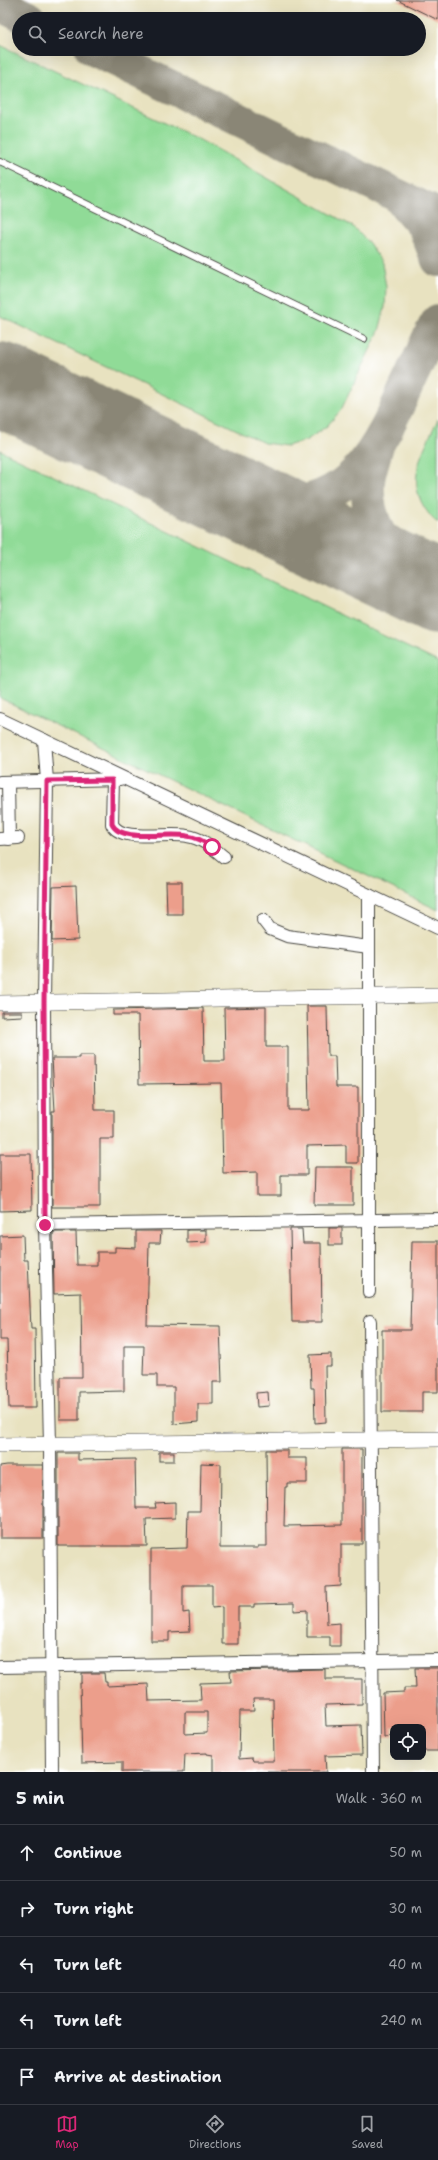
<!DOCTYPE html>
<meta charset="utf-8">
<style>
:root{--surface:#171b24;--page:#242831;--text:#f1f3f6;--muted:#9ea1a6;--line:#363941;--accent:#db2777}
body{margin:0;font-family:"Shantell Sans",sans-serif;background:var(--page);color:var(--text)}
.controls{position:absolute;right:12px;bottom:12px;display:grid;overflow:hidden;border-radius:8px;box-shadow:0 4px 16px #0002}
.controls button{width:36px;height:36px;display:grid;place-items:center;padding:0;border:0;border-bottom:1px solid var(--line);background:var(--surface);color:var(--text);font:20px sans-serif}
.stop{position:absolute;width:12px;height:12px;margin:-9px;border:3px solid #db2777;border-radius:50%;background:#fff}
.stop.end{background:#db2777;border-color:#fff;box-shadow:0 1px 4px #0008}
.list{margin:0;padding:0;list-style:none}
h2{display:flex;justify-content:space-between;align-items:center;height:52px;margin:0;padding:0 16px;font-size:17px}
h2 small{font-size:13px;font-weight:400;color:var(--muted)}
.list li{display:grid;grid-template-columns:26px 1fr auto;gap:12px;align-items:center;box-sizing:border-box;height:56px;padding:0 16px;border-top:1px solid var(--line)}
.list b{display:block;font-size:15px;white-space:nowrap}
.list em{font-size:13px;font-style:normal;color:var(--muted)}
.icon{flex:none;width:22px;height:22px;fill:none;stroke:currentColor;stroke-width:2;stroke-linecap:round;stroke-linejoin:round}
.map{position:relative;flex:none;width:438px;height:1772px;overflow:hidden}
.search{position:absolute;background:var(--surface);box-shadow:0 4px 16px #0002;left:12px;right:12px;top:12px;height:44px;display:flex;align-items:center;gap:10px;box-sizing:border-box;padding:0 14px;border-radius:22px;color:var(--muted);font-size:15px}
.sheet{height:332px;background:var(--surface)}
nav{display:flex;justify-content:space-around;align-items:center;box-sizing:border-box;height:56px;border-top:1px solid var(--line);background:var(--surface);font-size:11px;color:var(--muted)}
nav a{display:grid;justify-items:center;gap:2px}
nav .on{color:var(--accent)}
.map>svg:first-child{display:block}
</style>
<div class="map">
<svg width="438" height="1772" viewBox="0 0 438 1772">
<rect width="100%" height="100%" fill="#fff"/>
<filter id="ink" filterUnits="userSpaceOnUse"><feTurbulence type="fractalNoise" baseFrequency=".025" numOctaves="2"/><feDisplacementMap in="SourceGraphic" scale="8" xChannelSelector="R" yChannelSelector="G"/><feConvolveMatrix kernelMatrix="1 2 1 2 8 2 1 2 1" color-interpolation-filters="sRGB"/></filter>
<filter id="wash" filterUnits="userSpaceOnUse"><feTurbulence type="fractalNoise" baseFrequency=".012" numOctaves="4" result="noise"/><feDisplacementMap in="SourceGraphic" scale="16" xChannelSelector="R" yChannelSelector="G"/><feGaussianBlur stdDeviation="0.9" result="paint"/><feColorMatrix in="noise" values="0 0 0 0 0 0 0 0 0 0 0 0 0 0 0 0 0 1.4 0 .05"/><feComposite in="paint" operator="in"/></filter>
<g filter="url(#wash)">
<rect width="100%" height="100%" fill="#e8e2c0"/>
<!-- green -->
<g fill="#90db97" stroke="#5e8361">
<polygon points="0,45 200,140 352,226 369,243 382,263 386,287 385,307 379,331 341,410 327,426 307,440 287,446 264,443 0,316"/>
<path d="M 438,419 L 438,524 C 401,488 419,459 438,419 Z"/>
<polygon points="0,450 438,662 438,910 0,698"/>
</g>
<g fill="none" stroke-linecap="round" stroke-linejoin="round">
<!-- taxiway -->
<g stroke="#8a8676" stroke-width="34">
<polyline points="0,5 30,19"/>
<polyline points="92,49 438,215"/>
<polyline points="402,201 424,226 438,260"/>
<path d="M 376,449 C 373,460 369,471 368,482 C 365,528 394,563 429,589"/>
<path d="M 234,496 C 248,499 262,503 276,504 C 364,506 386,427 418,362 C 424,349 430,333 438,321"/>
</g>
<!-- runway -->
<polyline stroke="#8a8676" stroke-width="84" points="0,384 438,593"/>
</g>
<g id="blocks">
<!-- building -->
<g fill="#ec9e8b" fill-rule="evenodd">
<polygon points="397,0 438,0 438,20"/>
<polygon points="166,882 182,882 182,914 167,914"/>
<polygon points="76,886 78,940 52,941 53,887"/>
<polygon points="307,1006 327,1006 328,1056 335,1056 336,1087 358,1087 358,1163 346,1163 346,1145 307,1146 307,1175 281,1175 281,1196 257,1196 257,1172 223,1173 221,1083 139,1084 138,1015 113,1015 113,1010 203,1008 204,1061 225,1061 224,1008 266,1007 266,1047 288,1047 288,1110 309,1110"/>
<polygon points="2,1012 22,1012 22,1016 2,1017"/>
<polygon points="79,1055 94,1055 95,1110 114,1110 114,1139 100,1139 100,1207 52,1207 52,1111 55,1111 52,1058 79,1058"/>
<polygon points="0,1154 31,1154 32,1210 0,1211"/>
<polygon points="315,1167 353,1167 353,1205 314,1205"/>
<rect x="329" y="1228" width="13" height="17"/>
<polygon points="290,1229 302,1229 303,1243 321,1243 322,1322 292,1322"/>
<polygon points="187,1230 206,1230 206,1242 187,1243"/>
<polygon points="136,1231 161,1231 160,1243 149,1243 147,1325 220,1326 222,1382 213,1382 213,1404 198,1404 198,1422 174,1424 174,1387 157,1387 157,1375 143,1375 144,1346 124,1346 124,1391 79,1392 79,1420 60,1420 60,1377 82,1377 81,1293 54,1294 53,1232 76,1232 77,1265 97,1265 97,1252 115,1252 115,1247 136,1248"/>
<polygon points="23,1235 24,1260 28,1260 31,1329 35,1329 36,1408 9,1408 7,1340 0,1340 0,1236"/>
<polygon points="412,1241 438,1241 438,1392 422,1392 422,1412 382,1412 382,1330 410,1330"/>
<polygon points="331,1354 331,1366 325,1366 326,1422 315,1423 314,1388 311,1388 310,1355"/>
<polygon points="268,1392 269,1406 257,1407 256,1393"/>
<polygon points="342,1449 362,1449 362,1544 341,1544 341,1586 326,1587 327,1624 340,1623 340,1646 330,1646 330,1637 307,1637 307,1610 294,1611 294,1603 254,1604 254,1607 238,1607 238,1644 222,1644 222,1607 212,1608 212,1585 183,1585 183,1613 189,1612 190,1631 169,1632 169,1641 151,1641 151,1549 187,1548 188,1511 200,1511 201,1463 221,1464 220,1548 258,1548 258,1546 267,1546 266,1450 287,1450 287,1458 307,1458 307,1483 287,1483 287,1487 285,1487 284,1526 342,1525"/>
<rect x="159" y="1452" width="15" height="9"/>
<polygon points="58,1453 78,1453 78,1460 135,1459 136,1508 156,1508 155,1503 175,1502 175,1518 146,1519 147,1546 58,1546"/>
<polygon points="7,1465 43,1465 43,1538 0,1538 0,1466"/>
<polygon points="415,1668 438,1668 438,1751 423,1751 423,1727 393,1727 393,1736 384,1737 383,1693 404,1692 404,1688 416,1688"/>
<path d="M 325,1669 L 325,1679 L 362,1679 L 362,1704 L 325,1705 L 326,1726 L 361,1725 L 362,1755 L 325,1756 L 326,1772 L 213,1772 L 213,1755 L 207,1754 L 207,1753 L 185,1754 L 184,1772 L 122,1772 L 122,1762 L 82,1763 L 80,1683 L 82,1683 L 82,1673 L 104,1673 L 105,1682 L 107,1682 L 107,1686 L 148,1684 L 149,1701 L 201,1700 L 200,1683 L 231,1682 L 230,1671 ZM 253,1699 L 273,1699 L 274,1761 L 253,1761 L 252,1758 L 239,1759 L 240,1711 L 254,1711 ZM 185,1712 L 207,1712 L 207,1733 L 185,1734 Z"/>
</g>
</g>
</g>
<g filter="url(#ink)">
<use href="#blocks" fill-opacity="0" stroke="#474641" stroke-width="1"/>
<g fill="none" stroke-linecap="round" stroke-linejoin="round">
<defs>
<polyline id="service" points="0,162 364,339"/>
<g id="minor">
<polyline points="0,719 438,928"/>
<polyline points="44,740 47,781 44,1002 45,1225 50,1444 52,1772"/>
<path d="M 113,780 L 112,824 C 120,843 168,832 187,836 C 202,838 213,848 224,857"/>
<polyline points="0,782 120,779"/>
<polyline points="8,782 9,839"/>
<polyline points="0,839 18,838"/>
<polyline points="263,920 270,929 287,936 369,947"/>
<polyline points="45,1225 438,1219"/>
<polyline points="369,1292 369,895"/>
<polyline points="370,1321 373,1772"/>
<polyline points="0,1667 438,1660"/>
</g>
<g id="tertiary">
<polyline points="0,1003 438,995"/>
<polyline points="0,1445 438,1439"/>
</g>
</defs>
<!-- service casing -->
<use href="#service" stroke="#474641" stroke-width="8"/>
<!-- minor casing -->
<use href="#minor" stroke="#474641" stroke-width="14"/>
<!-- tertiary casing -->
<use href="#tertiary" stroke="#474641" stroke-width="16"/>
<!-- service -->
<use href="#service" stroke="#fff" stroke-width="6"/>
<!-- minor -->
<use href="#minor" stroke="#fff" stroke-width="12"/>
<!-- tertiary -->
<use href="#tertiary" stroke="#fff" stroke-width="15"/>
</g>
</g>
<g fill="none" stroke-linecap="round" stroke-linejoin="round" filter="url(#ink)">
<!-- route -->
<path stroke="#db2777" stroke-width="5" d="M 45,1225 L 44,1002 L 47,781 L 112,780 L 112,824 C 120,843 168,832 187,836 C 197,837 205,842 212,847"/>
</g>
</svg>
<div class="controls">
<button><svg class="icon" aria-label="locate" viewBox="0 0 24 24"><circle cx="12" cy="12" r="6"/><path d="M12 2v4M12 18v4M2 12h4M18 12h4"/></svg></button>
</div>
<div class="stop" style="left:212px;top:847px"></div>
<div class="stop end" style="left:45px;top:1225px"></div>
<div class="search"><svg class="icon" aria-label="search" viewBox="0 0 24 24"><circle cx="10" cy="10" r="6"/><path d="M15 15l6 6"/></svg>Search here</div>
</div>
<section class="sheet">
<h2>5 min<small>Walk · 360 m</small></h2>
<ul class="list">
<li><svg class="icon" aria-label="ahead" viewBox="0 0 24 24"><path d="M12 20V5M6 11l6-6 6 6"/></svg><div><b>Continue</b></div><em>50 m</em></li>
<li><svg class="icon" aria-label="right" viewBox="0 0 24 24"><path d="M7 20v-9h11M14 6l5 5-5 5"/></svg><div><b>Turn right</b></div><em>30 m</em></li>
<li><svg class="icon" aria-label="left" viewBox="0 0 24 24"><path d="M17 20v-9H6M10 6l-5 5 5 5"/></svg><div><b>Turn left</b></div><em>40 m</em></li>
<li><svg class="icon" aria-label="left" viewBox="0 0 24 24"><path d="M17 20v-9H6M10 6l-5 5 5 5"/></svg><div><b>Turn left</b></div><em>240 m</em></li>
<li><svg class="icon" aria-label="arrive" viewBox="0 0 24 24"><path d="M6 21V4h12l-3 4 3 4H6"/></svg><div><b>Arrive at destination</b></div></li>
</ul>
</section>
<nav>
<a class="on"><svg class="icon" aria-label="map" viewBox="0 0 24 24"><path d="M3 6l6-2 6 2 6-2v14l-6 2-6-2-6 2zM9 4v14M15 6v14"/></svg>Map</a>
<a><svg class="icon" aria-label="directions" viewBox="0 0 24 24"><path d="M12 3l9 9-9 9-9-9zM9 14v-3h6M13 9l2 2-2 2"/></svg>Directions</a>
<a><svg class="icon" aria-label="saved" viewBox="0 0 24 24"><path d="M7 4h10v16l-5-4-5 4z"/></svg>Saved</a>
</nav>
